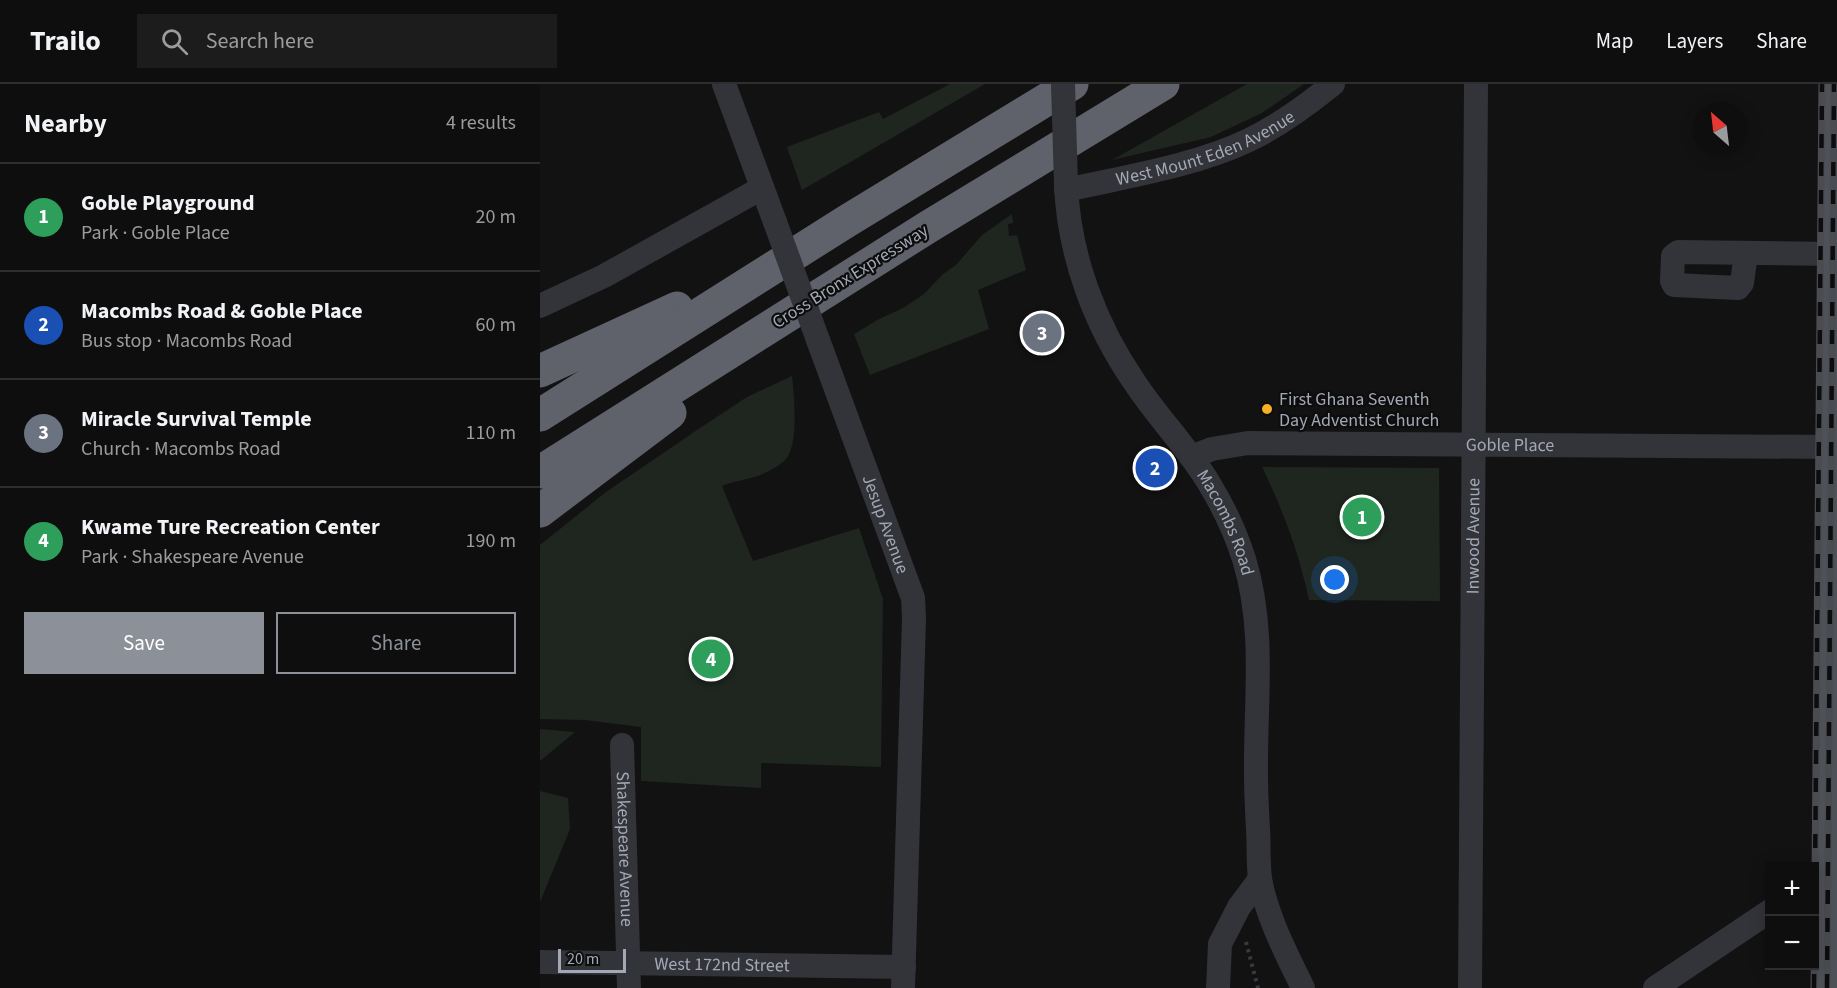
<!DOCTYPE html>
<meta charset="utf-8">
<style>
:root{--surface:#0e0e0e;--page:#1c1c1c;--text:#f1f3f6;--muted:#9b9c9e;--line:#2e2e2e;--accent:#8c9099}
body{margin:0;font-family:"Source Sans 3",sans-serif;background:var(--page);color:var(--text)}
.controls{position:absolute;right:18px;bottom:18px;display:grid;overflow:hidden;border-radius:0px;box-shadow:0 3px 15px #0003}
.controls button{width:54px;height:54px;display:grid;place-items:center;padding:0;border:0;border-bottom:2px solid var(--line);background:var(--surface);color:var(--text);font:30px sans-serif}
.compass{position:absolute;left:1153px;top:18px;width:54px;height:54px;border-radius:50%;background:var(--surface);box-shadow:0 3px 15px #0003;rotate:332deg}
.scale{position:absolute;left:18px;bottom:15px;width:68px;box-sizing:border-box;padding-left:6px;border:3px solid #a3a8b5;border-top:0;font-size:16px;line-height:21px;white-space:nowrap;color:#a3a8b5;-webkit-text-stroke:4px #0d0d0e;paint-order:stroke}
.you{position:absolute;left:795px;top:496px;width:21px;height:21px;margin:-15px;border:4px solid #fff;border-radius:50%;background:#1a73e8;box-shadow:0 0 0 9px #1a73e833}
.badge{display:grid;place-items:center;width:39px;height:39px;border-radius:50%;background:var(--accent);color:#fff;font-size:20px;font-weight:700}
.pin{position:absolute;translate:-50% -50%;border:3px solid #fff;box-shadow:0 2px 6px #0006}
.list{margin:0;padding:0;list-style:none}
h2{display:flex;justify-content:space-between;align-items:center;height:78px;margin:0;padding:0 24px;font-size:26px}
h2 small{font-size:20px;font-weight:400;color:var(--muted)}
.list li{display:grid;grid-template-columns:39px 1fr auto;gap:18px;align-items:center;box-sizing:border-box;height:108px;padding:0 24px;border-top:2px solid var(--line)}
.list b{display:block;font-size:22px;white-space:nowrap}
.list p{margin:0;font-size:20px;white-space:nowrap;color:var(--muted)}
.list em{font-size:20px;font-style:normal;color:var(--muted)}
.actions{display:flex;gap:12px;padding:18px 24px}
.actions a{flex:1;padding:14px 0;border:2px solid var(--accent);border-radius:0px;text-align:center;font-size:21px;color:var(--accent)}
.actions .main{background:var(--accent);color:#fff}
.icon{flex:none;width:33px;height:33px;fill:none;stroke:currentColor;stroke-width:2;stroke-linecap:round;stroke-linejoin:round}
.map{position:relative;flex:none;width:1297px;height:904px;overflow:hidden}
header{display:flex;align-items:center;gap:36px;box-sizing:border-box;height:84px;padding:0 30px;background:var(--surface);border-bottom:2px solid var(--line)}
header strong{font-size:28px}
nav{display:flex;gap:33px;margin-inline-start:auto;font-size:21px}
.search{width:420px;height:54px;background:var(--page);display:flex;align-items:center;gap:15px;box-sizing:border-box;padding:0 21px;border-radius:0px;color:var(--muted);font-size:22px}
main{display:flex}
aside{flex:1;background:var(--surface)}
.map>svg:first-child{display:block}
</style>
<header>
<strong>Trailo</strong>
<div class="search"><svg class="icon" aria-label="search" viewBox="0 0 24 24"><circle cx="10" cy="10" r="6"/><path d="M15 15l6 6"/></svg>Search here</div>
<nav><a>Map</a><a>Layers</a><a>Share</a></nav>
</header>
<main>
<aside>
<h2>Nearby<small>4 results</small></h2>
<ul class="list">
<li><span class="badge" style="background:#2e9e5b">1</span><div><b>Goble Playground</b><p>Park · Goble Place</p></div><em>20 m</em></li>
<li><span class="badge" style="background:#1a4fb4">2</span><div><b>Macombs Road &amp; Goble Place</b><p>Bus stop · Macombs Road</p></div><em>60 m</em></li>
<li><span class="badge" style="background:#6b7280">3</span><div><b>Miracle Survival Temple</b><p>Church · Macombs Road</p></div><em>110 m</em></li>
<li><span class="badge" style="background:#2e9e5b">4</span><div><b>Kwame Ture Recreation Center</b><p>Park · Shakespeare Avenue</p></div><em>190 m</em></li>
</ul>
<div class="actions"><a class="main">Save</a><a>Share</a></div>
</aside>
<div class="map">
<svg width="1297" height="904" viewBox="0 0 1297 904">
<rect width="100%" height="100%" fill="#121213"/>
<!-- green -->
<g fill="#1e261f">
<polygon points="410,0 445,0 262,106 247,63 339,28 343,35"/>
<polygon points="707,0 764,0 722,29 671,53 572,76"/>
<polygon points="472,130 473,139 468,140 469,152 477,151 486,186 438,206 449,245 330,291 314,250 339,235 363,224 384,210 403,190 416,181 442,151"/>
<path d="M 252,292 C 254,311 259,360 246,375 C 239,383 227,388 218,392 C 206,396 193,397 182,402 L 213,477 L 319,444 L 343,515 L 341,683 L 221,679 L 221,704 L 101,697 L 101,643 L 45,636 L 0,635 L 0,461 L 66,408 L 157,346 L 207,313 Z"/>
<path d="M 722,383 L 899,384 L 900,517 L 769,516 C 759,469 743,426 722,383 Z"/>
<polygon points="0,645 35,648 0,677"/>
<polygon points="0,707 28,714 30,745 0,818"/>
</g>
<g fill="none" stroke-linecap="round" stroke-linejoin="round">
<!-- path -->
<polyline stroke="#393b40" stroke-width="4" stroke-dasharray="3 4.5" stroke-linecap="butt" points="706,858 718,904"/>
<!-- minor -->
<g stroke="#333439" stroke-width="24">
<polyline points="184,0 235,138"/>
<path id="s1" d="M 526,101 C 529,172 555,241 595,299 C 618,334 649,365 670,401 C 684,424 696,450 704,475 C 726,547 715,617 716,691 C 716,709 717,727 718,745 C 719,761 718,779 720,795 C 727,833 746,869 763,904"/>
<path id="s2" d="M 526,106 C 584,93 655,82 709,56 C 740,41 766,22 793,0"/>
<polyline points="1206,169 1202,199 1198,204 1134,201 1132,197 1133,172 1138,168 1295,170"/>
<polyline points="0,222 64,192 222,104"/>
<path id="s3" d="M 278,256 L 373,514 L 374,534 L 363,904"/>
<path id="s4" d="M 651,373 L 672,365 L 708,359 L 1293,363"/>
<path id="s5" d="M 82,661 L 89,904"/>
<path id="s6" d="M 0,878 L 364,883"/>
<polyline points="678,904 680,860 699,823 720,795"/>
<path id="s7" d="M 930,904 L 936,0"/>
<polyline points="1115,904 1230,827"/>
</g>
<!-- major -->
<polyline stroke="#4f5158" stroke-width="32" points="1289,904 1295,0"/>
<!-- highway -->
<g stroke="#5f626a" stroke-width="33">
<polyline points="0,287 137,224"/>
<polyline points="0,331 307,137 532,0"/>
<polyline points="0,388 388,143 623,0"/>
<polyline points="0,427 130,329"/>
</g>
<defs>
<g id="rail">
<polyline points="1274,904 1282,0"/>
<polyline points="1287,904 1294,0"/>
</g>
</defs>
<!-- rail casing -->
<use href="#rail" stroke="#4a4c52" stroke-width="7"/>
<!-- rail -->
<use href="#rail" stroke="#0d0d0e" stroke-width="4.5" stroke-dasharray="14" stroke-linecap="butt"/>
<!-- minor-bridge -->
<g stroke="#333439" stroke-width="24">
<polyline points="523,0 526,101"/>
<polyline points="235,138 278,256"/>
</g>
</g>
<!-- markers -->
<circle fill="#f7b026" stroke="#0d0d0e" stroke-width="2" cx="727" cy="325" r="6"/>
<g text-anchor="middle" stroke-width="4.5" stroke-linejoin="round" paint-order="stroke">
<!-- street labels -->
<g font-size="18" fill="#a3a8b5" stroke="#0d0d0e">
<text dy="6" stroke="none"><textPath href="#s2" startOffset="146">West Mount Eden Avenue</textPath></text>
<text transform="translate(310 192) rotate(-32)" y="6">Cross Bronx Expressway</text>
<text dy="6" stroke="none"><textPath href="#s4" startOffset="321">Goble Place</textPath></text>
<text dy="6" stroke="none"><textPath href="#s1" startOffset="380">Macombs Road</textPath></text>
<text dy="6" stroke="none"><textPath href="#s3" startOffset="196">Jesup Avenue</textPath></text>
<text dy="6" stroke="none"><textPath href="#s7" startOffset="452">Inwood Avenue</textPath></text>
<text dy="6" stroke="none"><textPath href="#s5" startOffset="104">Shakespeare Avenue</textPath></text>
<text dy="6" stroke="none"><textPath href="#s6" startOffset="182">West 172nd Street</textPath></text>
</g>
<!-- poi labels -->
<g font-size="18" fill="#a3a8b5" stroke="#0d0d0e" text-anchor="start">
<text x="739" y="321">First Ghana Seventh<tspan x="739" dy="21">Day Adventist Church</tspan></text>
</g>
</g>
</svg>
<div class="controls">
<button>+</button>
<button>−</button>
</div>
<svg class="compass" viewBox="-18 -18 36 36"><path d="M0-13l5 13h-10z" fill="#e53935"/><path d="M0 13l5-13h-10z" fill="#9b9c9e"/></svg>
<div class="scale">20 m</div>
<div class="you"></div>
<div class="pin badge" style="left:822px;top:433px;background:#2e9e5b">1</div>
<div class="pin badge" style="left:615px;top:384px;background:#1a4fb4">2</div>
<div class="pin badge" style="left:502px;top:249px;background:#6b7280">3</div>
<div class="pin badge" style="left:171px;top:575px;background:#2e9e5b">4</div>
</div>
</main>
